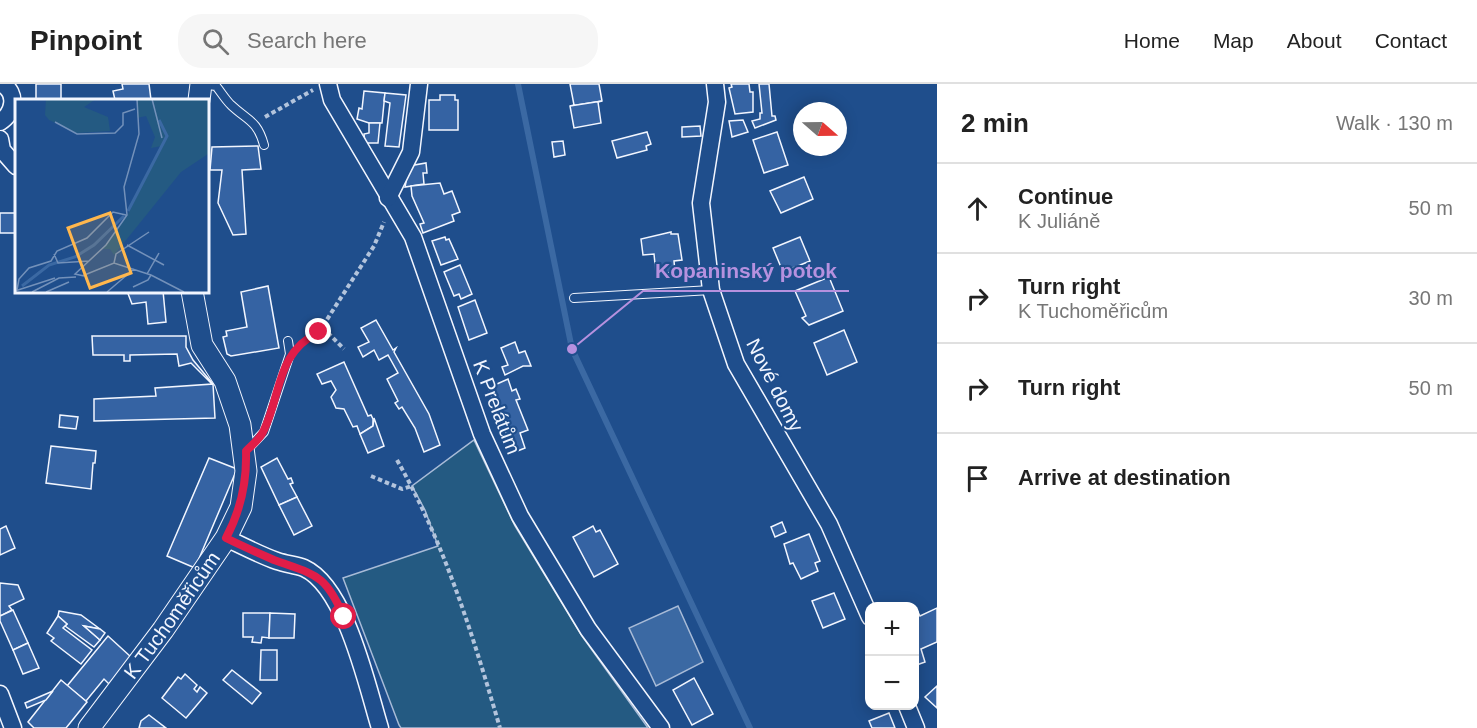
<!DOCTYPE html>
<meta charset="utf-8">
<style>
:root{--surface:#fff;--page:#f6f6f6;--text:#222;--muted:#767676;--line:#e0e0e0}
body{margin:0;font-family:Arial,sans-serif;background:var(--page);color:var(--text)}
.controls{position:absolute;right:18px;bottom:18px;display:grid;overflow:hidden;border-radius:12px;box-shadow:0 3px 15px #0003}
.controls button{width:54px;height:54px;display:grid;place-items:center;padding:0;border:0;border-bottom:2px solid var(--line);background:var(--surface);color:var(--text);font:30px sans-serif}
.compass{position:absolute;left:793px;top:18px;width:54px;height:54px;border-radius:50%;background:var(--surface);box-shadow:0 3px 15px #0003;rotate:110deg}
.stop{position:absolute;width:18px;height:18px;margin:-14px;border:4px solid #e11d48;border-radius:50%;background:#fff}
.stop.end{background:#e11d48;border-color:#fff;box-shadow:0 2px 6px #0008}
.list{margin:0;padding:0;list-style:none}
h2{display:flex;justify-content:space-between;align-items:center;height:78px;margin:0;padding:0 24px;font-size:26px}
h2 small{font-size:20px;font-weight:400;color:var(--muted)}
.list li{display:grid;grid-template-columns:39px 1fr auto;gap:18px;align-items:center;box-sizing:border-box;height:90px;padding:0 24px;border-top:2px solid var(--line)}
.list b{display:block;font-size:22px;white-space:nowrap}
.list p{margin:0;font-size:20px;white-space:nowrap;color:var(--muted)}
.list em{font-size:20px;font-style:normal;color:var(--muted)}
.icon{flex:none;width:33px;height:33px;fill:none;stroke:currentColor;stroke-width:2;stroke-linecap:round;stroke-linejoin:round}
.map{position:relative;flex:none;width:937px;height:644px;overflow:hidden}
header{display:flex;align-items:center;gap:36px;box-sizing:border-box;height:84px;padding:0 30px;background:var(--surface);border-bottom:2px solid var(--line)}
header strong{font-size:28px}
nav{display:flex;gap:33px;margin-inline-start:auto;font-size:21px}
.search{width:420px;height:54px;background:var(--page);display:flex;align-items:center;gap:15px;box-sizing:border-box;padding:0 21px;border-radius:24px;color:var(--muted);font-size:22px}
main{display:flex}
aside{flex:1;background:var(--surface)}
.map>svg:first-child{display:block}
</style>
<header>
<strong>Pinpoint</strong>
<div class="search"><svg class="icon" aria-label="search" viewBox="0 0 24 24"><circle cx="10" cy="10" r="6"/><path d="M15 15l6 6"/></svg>Search here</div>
<nav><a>Home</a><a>Map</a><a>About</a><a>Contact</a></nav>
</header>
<main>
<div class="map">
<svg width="937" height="644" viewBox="0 0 937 644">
<rect width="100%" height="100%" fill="#1f4e8c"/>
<!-- green -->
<polygon fill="#245a82" stroke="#a8bbd7" stroke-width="1.5" points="474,356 515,442 582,552 648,644 401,644 399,641 343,494 438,462 425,426 412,402"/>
<!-- water -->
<polygon fill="#3b69a3" stroke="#a8bbd7" stroke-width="1.5" points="678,522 703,578 656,602 629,544"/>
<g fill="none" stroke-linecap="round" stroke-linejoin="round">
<!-- stream -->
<polyline stroke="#3b69a3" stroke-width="6" points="518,0 572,265 750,644"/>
</g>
<!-- building -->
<g fill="#3563a3" stroke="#f2f6ff" stroke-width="1.5">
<rect x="36" y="0" width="25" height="16"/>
<polygon points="122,0 149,0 151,16 115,16 113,7 123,5"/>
<polygon points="570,0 599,0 602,17 570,22 574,21"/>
<polygon points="731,0 749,0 750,8 753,8 753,28 735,30 729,4 732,3"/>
<polygon points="759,0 769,0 772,32 775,32 776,36 755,44 752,37 760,35 760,29 762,29"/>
<polygon points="364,7 385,9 382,39 369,39 357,35 359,24 362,25"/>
<polygon points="385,9 406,11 399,63 385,62 390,19 384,17"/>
<polygon points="440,11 455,11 455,16 458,16 458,46 429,46 429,16 440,16"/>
<polygon points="602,17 598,18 601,39 574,44 570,22"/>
<polygon points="743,36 748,48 732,53 729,37"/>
<polygon points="369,39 380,39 378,59 365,59 364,50 369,49"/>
<polygon points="700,42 701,52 682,53 682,43"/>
<polygon points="647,48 651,60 646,62 647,66 617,74 612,57"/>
<polygon points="777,48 788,81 764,89 753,56"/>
<polygon points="563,57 565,71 554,73 552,58"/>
<polygon points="258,62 261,85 242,86 246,150 233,151 218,119 222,86 210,86 212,63"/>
<polygon points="426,79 427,89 423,89 424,100 405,103 409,82"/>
<polygon points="804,93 813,115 781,129 770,107"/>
<polygon points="440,99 444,110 452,107 460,128 452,131 454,137 423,149 420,140 424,139 412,112 411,102"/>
<rect x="0" y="129" width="16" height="20"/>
<polygon points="671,148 671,150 678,150 682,176 674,177 675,188 656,190 654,170 643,171 641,155"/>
<polygon points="445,153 446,156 449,155 458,175 441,181 432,157"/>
<polygon points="800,153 810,177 783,188 773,164"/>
<polygon points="460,181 472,210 461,215 459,210 454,212 444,188"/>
<polygon points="829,193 843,227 809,241 802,234 806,232 795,207"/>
<polygon points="268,202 279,264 231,272 227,270 223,253 227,252 226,247 247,243 241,208"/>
<polygon points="127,207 163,207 166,238 148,240 146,218 132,220"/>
<polygon points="475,216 487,249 469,256 458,223"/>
<polygon points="376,236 393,266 396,264 394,268 429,330 440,361 424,368 415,344 402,323 399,325 395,319 398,317 387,295 398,289 388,271 379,276 374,266 363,273 358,263 369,258 361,244"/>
<polygon points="844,246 857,278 827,291 814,259"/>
<polygon points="92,252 186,252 186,263 193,276 213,300 215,334 94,337 94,315 156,312 155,304 212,300 191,279 179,282 177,270 130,271 130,277 124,277 124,271 93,271"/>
<polygon points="515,258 519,269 525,267 531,282 523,282 505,291 502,283 508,281 501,264"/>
<polygon points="344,278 368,332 371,331 373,335 373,342 360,350 357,342 353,343 344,325 336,324 331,313 336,306 331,297 322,300 317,290"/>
<polygon points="508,295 512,307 516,305 520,315 516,316 528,346 520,349 525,364 510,370 503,353 507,352 488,304"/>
<polygon points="60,331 78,333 76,345 59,343"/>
<polygon points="374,334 384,362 368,369 360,350 373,342"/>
<polygon points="51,362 96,367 95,379 93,379 91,405 46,399"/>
<polygon points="209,374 237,385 195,484 167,472"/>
<polygon points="277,374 288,395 291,394 293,399 290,400 297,413 279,421 261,383"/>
<polygon points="297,413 312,442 294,451 279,421"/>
<polygon points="782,438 786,448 775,453 771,443"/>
<polygon points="6,442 15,464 0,471 0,445"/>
<polygon points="593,442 596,448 600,446 618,480 594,493 573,453"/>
<polygon points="809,450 820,477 815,479 818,487 801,495 793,479 790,480 784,460"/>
<polygon points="0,499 18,501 24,515 9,522 12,526 0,532"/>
<polygon points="834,509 845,535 823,544 812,517"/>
<polygon points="937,524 937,558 921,565 925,578 914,582 914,527 917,526 920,532"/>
<polygon points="13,526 28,559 13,566 0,537 0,532"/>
<polygon points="59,527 81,531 100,545 84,542 100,556 94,563 65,542 67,540 58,532"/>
<polygon points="243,529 270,529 269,554 262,553 261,559 252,558 253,553 243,553"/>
<polygon points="270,529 295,530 294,554 269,554"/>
<polygon points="58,532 67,540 63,544 92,566 81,580 51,557 54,554 47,549"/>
<polygon points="84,542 100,545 105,549 100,556"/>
<polygon points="108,552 131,573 109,600 104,595 86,617 67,602"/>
<polygon points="28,559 39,584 23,590 13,566"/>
<polygon points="261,566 277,566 277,596 260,596"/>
<polygon points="232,586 261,609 252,620 223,596"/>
<polygon points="185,590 197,601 194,605 197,608 200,603 207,609 186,634 162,614 178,593 181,595"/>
<polygon points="694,594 713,630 692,641 673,606"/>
<polygon points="61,596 87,618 66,644 34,644 28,638"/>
<polygon points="937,602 937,624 925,613"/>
<polygon points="53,607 46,616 27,624 25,619"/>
<polygon points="889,629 895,644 872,644 869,637"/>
<polygon points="149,631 166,644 139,644 141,637"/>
</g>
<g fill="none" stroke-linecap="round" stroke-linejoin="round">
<defs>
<g id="service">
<path d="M 201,0 L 216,2 C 221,8 225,15 231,21 C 248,37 257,36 264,61"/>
<polyline points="574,214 711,206"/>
<polyline points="246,367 264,348 290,270 288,257"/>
</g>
<g id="minor">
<polyline points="328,0 332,16 413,153 482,350 520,432 588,545 661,644"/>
<polyline points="715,0 717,18 701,119 711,206 736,280 829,440 870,533"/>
<path d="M 0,38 C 14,29 18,9 2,0"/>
<polyline points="0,55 2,66 16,82"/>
<polyline points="388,114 411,68 419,0"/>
<path d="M 226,454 C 243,462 260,471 277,477 C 286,480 296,481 304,484 C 346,503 367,602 380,644"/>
<polyline points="0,610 13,644"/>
<polyline points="907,622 916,644"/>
</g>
<g id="tertiary">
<polyline points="199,16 201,0"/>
<path id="s1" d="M 89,644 L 163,546 L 226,454 L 241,423 L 246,387 L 240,341 L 225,297 L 202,261 L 192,207"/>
</g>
</defs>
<!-- service casing -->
<use href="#service" stroke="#f2f6ff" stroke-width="10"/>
<!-- minor casing -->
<use href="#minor" stroke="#f2f6ff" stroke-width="19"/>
<!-- tertiary casing -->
<use href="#tertiary" stroke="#f2f6ff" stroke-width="23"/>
<!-- path -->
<g stroke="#b3c4dc" stroke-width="4" stroke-dasharray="4.5 3" stroke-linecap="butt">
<polyline points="265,33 313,6"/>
<polyline points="319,248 374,162 384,138"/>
<polyline points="301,260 319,248 330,251 344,265"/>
<path d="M 397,376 C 445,460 473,552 500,644"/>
<polyline points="371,392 402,405 412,402"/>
</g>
<!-- service -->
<use href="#service" stroke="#1f4e8c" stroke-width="8"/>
<!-- minor -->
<use href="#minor" stroke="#1f4e8c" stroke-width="16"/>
<!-- tertiary -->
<use href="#tertiary" stroke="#1f4e8c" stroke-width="21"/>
</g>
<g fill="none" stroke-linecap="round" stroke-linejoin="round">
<!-- route -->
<path stroke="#e11d48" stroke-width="8" d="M 319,248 C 276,269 282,308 264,346 C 261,354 252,361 246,367 C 247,399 241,426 226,454 C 242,462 258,469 274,476 C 315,491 325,489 344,533"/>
</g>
<g text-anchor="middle" stroke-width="4.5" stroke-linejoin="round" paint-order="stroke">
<!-- street labels -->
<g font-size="20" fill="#f2f6ff" stroke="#1f4e8c">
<text transform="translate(775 301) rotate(63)" y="7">Nové domy</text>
<text transform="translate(497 323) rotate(69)" y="7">K Prelátům</text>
<text dy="7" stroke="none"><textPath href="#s1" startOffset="140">K Tuchoměřicům</textPath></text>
</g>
</g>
<!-- overview -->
<g transform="translate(15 15)">
<rect width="194" height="194" fill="#1f4e8c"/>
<path d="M 31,0 L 81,0 L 69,8 L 93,18 L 95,32 L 62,34 L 34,21 L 30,16 ZM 122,0 L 193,0 L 193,55 L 166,73 L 99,156 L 95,150 L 87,150 L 112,117 L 147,47 L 136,49 L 140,38 L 131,17 L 122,19 Z" fill="#245a82"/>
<path fill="none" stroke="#3b69a3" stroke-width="3" d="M 113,112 L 152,37 L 144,21M 7,187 L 34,166 L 60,158 L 79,146 L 109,117"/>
<path fill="none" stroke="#7391ba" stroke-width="1.5" d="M 137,0 L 147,39M 40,23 L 62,35 L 100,34 L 108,26 L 108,14 L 120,10M 112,146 L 149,166M 39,155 L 43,164 L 74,162M 99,164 L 101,155 L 134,133M 132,175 L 144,154M 67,177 L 99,164 L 136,176 L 169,193M 69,177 L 60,175 L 91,146 L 112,116 L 109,88 L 124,35 L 122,0M 118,188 L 133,181 L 136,176M 2,191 L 4,180 L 14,169 L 36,162 L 42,152 L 72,139 L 98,113 L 111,116M 0,192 L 40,179M 17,193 L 44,179 L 61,178M 31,193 L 54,183M 92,193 L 119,170"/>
<path fill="#ffb74d" fill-opacity="0.15" stroke="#ffb74d" stroke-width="3" d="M 95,114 L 116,174 L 75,189 L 53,129 Z"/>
<rect width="194" height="194" fill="none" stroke="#f2f6ff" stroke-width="3"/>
</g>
<!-- callouts -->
<path fill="none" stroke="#b691df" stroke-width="2" d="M572 265L643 207H849"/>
<circle fill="#b691df" stroke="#1f4e8c" stroke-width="2" cx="572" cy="265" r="6"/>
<g font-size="21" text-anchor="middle" font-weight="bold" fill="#b691df" stroke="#1f4e8c" stroke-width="4.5" stroke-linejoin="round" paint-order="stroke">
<text x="746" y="194">Kopaninský potok</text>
</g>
</svg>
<div class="controls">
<button>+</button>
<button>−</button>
</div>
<svg class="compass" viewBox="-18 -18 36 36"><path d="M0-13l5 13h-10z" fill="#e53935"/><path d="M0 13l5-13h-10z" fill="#767676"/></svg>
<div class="stop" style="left:344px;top:533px"></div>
<div class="stop end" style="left:319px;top:248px"></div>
</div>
<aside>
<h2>2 min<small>Walk · 130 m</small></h2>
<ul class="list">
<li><svg class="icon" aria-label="ahead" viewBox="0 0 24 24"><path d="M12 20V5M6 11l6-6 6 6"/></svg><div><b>Continue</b><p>K Juliáně</p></div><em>50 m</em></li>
<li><svg class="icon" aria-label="right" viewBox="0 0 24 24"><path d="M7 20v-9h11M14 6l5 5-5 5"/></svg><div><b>Turn right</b><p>K Tuchoměřicům</p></div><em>30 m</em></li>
<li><svg class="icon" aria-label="right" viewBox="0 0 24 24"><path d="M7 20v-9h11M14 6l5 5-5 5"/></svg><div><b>Turn right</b></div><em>50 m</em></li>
<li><svg class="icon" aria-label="arrive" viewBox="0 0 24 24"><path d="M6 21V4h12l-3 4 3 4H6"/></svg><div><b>Arrive at destination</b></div></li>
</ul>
</aside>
</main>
